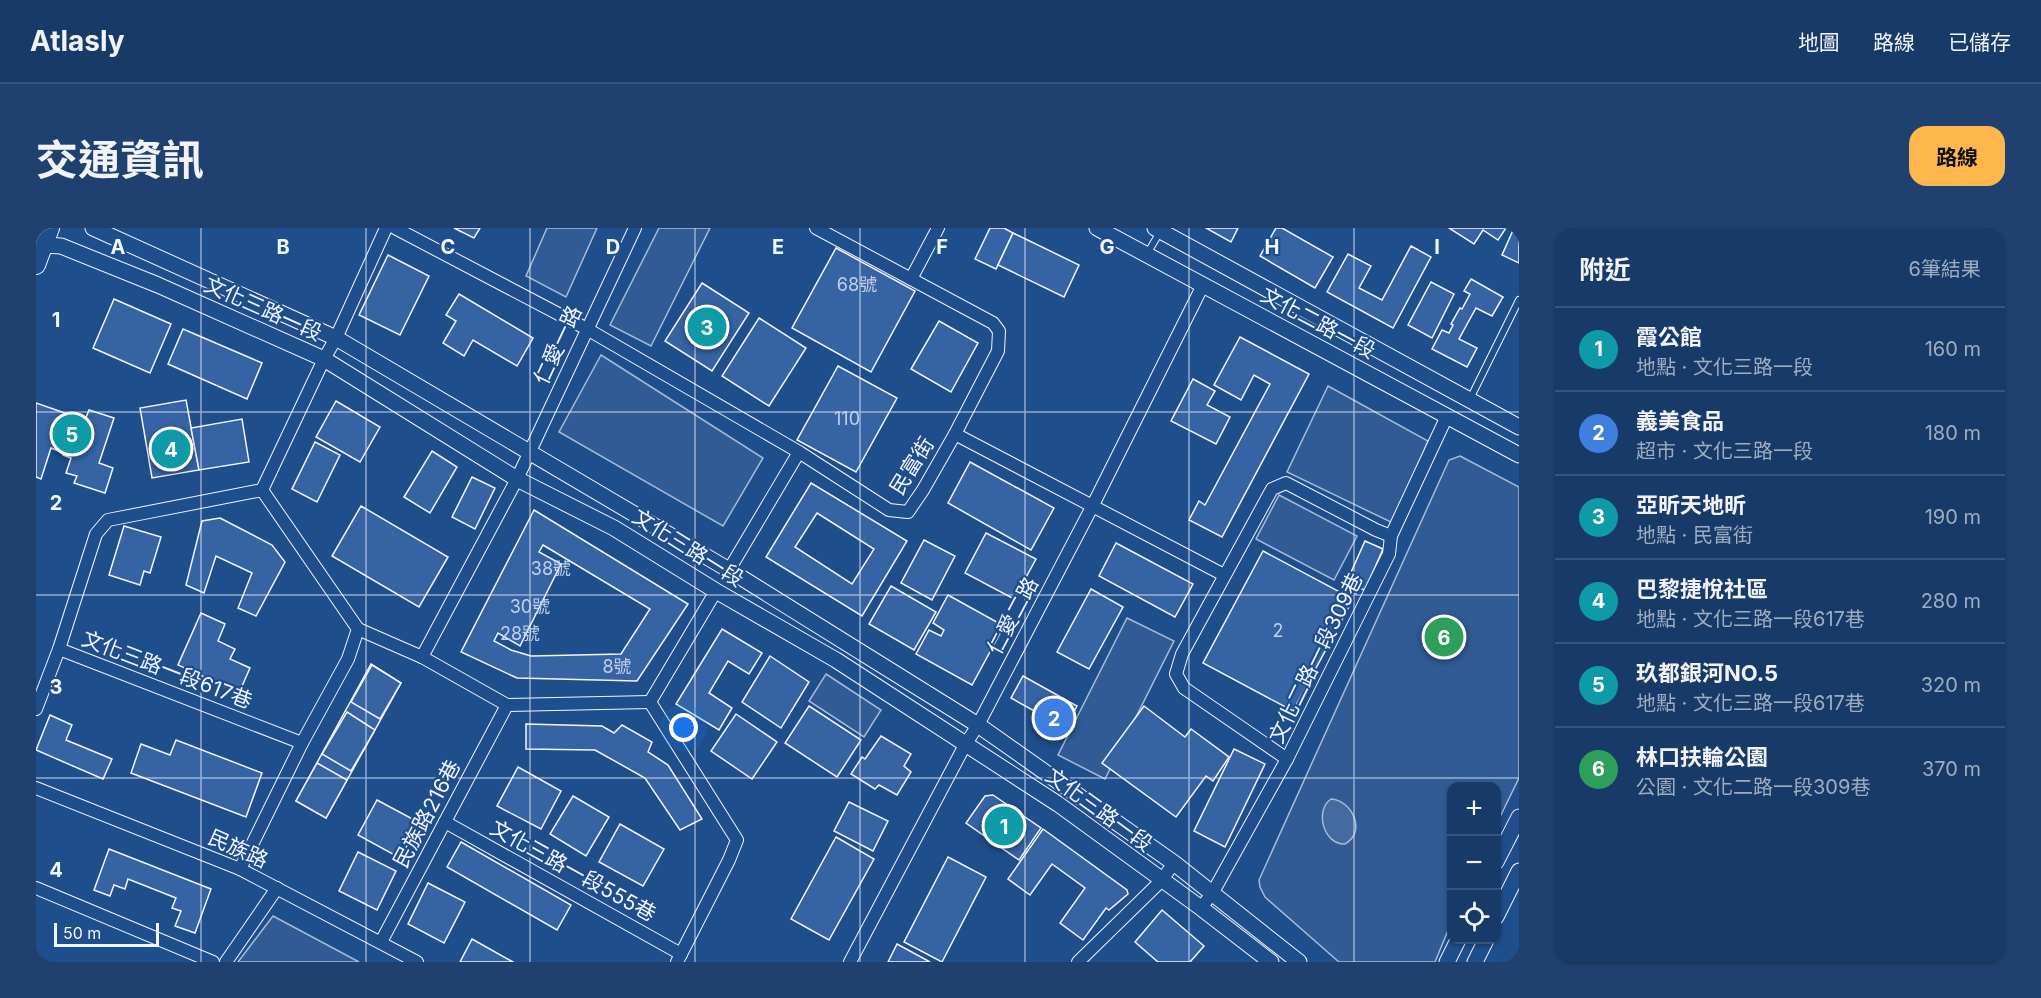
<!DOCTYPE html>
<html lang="zh-TW">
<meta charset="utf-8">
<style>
:root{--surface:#173a69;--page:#20416f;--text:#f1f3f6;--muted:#9eadc0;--line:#36547d;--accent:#ffb74d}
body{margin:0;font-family:Inter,"Noto Sans TC",sans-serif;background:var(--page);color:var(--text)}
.controls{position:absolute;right:18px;bottom:18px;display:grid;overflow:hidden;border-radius:12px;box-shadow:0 2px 4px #0004}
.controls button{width:54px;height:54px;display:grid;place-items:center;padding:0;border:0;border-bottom:2px solid var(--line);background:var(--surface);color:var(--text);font:30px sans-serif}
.scale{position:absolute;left:18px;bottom:15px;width:105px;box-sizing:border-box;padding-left:6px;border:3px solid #f2f6ff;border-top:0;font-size:16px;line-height:21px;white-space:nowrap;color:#f2f6ff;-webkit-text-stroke:4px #1f4e8c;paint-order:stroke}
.you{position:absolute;left:648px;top:500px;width:21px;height:21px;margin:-15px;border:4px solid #fff;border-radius:50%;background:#1a73e8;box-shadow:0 0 0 9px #1a73e833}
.badge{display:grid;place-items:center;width:39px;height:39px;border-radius:50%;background:var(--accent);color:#fff;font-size:20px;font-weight:700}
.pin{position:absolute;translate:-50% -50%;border:3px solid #fff;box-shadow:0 2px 6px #0006}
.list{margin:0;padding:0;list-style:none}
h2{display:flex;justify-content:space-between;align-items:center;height:78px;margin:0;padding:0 24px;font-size:26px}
h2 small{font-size:20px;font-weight:400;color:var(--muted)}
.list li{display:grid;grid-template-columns:39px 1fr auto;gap:18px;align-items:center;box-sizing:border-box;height:84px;padding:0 24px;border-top:2px solid var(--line)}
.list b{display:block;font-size:22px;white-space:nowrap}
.list p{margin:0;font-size:20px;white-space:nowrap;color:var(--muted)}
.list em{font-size:20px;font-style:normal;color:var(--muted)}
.icon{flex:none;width:33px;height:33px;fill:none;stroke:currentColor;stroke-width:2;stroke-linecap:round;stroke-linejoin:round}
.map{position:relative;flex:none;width:1483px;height:734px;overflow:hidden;border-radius:18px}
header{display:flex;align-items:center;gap:36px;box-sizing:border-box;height:84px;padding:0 30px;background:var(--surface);border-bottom:2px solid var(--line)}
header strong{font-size:28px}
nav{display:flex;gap:33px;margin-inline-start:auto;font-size:21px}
.intro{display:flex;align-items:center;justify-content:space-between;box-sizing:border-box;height:144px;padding:0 36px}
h1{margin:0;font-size:42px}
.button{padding:15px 27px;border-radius:18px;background:var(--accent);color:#111;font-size:21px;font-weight:700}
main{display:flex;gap:36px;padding:0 36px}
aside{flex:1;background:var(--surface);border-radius:18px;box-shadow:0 2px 4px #0004}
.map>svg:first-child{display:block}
</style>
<header>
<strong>Atlasly</strong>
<nav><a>地圖</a><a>路線</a><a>已儲存</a></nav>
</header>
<div class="intro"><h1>交通資訊</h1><a class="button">路線</a></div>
<main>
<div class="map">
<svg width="1483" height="734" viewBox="0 0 1483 734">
<rect width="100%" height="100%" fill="#1f4e8c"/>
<!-- built -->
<g fill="#305b95" stroke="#a8bbd7" stroke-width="1.5">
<polygon points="511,0 561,0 530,69 490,48"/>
<polygon points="623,0 674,0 615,118 574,97"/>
<polygon points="565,127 727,230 687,298 523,204"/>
<polygon points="1292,158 1392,213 1359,296 1251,244"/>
<polygon points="1424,228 1483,259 1483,550 1461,595 1460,558 1416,558 1415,695 1399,734 1303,734 1229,669 1224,659 1223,652 1413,232"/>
<polygon points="1243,267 1321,308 1298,352 1220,311"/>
<polygon points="1091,390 1138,413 1069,551 1022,527"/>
<polygon points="790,446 845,482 828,509 773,473"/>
<polygon points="237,688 323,734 202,734"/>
</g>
<!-- water -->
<path fill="#446ba0" stroke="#a8bbd7" stroke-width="1.5" d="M 1295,571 C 1316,572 1331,604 1309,616 C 1288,617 1278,583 1295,571 Z"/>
<!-- building -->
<g fill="#3563a3" stroke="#f2f6ff" stroke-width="1.5" fill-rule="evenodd">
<polygon points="418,0 444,0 438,10"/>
<polygon points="954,0 968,0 977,5 960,41 939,31"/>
<polygon points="1170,0 1202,0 1195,14"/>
<polygon points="1240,0 1246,0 1297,29 1279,60 1224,28"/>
<polygon points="1413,0 1470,0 1462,12 1447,2 1438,16"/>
<polygon points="1478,0 1483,0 1483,35 1466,27"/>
<polygon points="977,5 1043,37 1028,69 962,37"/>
<polygon points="1375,18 1395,29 1357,100 1291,64 1312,26 1335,38 1323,60 1346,72"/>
<polygon points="800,20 879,63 835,144 756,100"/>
<polygon points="352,27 393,48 364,107 323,87"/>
<polygon points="1435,51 1467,69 1456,88 1440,80 1423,111 1441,120 1431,139 1396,121 1406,102 1413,105 1417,97 1415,96 1424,80 1426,81 1434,66 1428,63"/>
<polygon points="1395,54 1418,66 1396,110 1372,97"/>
<polygon points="666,55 713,85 676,143 629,113"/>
<polygon points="423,66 497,110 481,138 437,112 428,128 407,115 420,93 410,87"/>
<polygon points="78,71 135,96 114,145 57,120"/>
<polygon points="723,90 770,120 733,178 686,148"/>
<polygon points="903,93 942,115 915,164 875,141"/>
<polygon points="147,101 226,135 211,171 132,136"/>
<polygon points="1204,109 1273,146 1186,309 1153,292 1163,273 1169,277 1234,156 1218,147 1205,172 1178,157"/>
<polygon points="802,138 861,170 820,244 761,212"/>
<polygon points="1157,151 1179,163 1171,177 1194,189 1180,216 1135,193"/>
<polygon points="150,172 163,242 116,250 104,180"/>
<polygon points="300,173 344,199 324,234 280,209"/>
<polygon points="0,175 49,192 53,182 78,190 63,235 77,240 69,265 38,255 41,248 30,245 35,230 27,227 28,225 15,220 5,251 0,249"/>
<polygon points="206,191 213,234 163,242 155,200"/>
<polygon points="279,214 304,227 281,274 256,261"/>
<polygon points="396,223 421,239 394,285 368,269"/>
<polygon points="934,234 1018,280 995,322 912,275"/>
<polygon points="436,249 459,260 439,301 416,289"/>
<path d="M 775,255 L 871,313 L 826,388 L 730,329 ZM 781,285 L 838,321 L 816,356 L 759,319 Z"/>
<polygon points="325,278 412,329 383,379 296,328"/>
<path d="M 498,282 L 652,376 L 601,453 L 481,450 L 425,424 ZM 507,317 L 614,381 L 585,426 L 495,428 L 475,422 L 458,413 L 462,405 L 484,418 L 525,336 L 503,324 Z"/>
<polygon points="184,290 236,317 249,334 220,388 202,380 216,345 180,328 168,365 150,357 166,293"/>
<polygon points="88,298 125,309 114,345 108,343 104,357 73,347"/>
<polygon points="950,305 1000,331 978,371 929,345"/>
<polygon points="888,312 919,328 896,372 865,355"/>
<polygon points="1329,313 1347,321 1329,362 1322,360 1320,366 1308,360"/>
<polygon points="1080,315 1157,356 1139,389 1063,348"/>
<polygon points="1227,323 1317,371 1257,483 1167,435"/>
<polygon points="855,358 900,384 878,422 833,396"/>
<polygon points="1055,361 1087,379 1053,441 1021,424"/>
<polygon points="912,367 968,398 936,457 880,426 893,402 905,408 908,402 897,395"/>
<polygon points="165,385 189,396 182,413 199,421 194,431 214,440 203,465 142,437"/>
<polygon points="686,401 726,425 713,446 692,433 673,465 696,480 683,502 640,476"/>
<polygon points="734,428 773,454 745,500 706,474"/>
<polygon points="335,436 365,455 290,590 260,573"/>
<polygon points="336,437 365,455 344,491 315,474"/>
<polygon points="987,448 1041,478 1029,500 975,470"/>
<polygon points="773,478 825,512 801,549 749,515"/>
<polygon points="1108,478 1149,509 1155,501 1193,529 1177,553 1170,548 1140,589 1066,535"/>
<polygon points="311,484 339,502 315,543 286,526"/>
<polygon points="700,486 741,514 716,551 675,523"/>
<polygon points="14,487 36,497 30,512 76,531 67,551 0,522"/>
<polygon points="490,496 566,498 578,505 586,497 616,514 612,524 632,537 666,591 644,602 609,550 559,522 490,521"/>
<polygon points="845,508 875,526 868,538 875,544 861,567 843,557 839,561 815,546 826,529 829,531"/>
<polygon points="140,512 226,545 210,589 95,545 105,516 134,527"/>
<polygon points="1198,521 1229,536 1189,619 1158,603"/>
<polygon points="281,535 311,552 290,590 260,573"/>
<polygon points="482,539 525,563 505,601 461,578"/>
<polygon points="957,567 1005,600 983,632 930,595 949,568"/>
<polygon points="537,568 573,589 550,628 514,606"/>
<polygon points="341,572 384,595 364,630 322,607"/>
<polygon points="813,574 852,593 837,623 798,603"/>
<polygon points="584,596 628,621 607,658 563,634"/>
<polygon points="1007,601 1091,662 1092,666 1073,682 1070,680 1047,712 1024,695 1049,660 1016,636 994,667 972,651"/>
<polygon points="800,609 838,631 793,712 755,691"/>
<polygon points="425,614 535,677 521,702 411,639"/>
<polygon points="73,621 175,661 159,705 139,698 145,683 136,680 140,670 92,651 89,661 78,657 74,668 58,662"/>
<polygon points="322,624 360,643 341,682 303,663"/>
<polygon points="912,629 950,649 906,734 868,714"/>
<polygon points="392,655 429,674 408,715 372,696"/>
<polygon points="1126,682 1168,718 1154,734 1122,734 1099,714"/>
<polygon points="436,711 477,734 424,734"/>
<polygon points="861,716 894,734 852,734"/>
</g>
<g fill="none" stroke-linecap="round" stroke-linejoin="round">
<defs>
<g id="service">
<polyline points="1111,26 1124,4"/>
<polyline points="1434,171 1483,72"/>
</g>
<g id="minor">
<polyline points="359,0 551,101 763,224 853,282 872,284 887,262 919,206 962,123 963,103 957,95 780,0"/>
<polyline points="875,51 902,0"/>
<polyline points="919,206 1188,347"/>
<polyline points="226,262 288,131 300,110 350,0"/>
<polyline points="693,342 763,224"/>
<polyline points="322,401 386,429 471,477"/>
<polyline points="23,421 266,515"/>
<polyline points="386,429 481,251 599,0"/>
<polyline points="471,477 614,474"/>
<polyline points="0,481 23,421 60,306 72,292 226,262 322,401"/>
<polyline points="1251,531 1148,460 1140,446 1146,426 1236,261 1250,255 1340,302 1355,308"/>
<polyline points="0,560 204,641 381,734"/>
<polyline points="409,594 645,726"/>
<polyline points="204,641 266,515 312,431 322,401"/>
<polyline points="0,660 177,734"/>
<polyline points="1165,680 1177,664 1251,531 1353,326 1355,308 1411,188"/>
<polyline points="345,714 471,477"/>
<polyline points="190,734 241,660"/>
<polyline points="641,734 693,632 701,612 614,474 680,363"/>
<polyline points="814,734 929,517 942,497 1057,277 1167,57"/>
<polyline points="1042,734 1125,653 1138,635"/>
</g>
<g id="tertiary">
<polyline points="57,0 300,110 693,342 942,497 1138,635 1263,734"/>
<polyline points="1061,0 1483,227"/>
<polyline points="1119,0 1483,199"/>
<polyline points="0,14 7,17 25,18 122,57 288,131 481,251 578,300 680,363 800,432 1022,576 1165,680 1235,734"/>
<polyline points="1460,634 1483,589"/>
<polyline points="1460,689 1483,643"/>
<polyline points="1411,734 1422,712"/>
<polyline points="1439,734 1450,712"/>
</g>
<polyline id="secondary" points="0,37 14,0"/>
</defs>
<!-- service casing -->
<use href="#service" stroke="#f2f6ff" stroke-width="8"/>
<!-- minor casing -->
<use href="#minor" stroke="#f2f6ff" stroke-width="14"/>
<!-- tertiary casing -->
<use href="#tertiary" stroke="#f2f6ff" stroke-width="17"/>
<!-- secondary casing -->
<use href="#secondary" stroke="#f2f6ff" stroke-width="20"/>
<!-- service -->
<use href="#service" stroke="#1f4e8c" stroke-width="6"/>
<!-- minor -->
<use href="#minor" stroke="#1f4e8c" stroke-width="12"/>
<!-- tertiary -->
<use href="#tertiary" stroke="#1f4e8c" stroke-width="15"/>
<!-- secondary -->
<use href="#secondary" stroke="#1f4e8c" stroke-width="18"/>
</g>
<!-- grid -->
<path fill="none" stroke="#f2f6ff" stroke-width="1.5" stroke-opacity="0.55" d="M 165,0 L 165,734M 330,0 L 330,734M 494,0 L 494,734M 659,0 L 659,734M 824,0 L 824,734M 989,0 L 989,734M 1153,0 L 1153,734M 1318,0 L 1318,734M 0,184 L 1483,184M 0,367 L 1483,367M 0,550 L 1483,550"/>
<g text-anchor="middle" stroke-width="4.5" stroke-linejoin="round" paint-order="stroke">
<!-- number labels -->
<g font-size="18" fill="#c3d1e8">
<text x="821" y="63">68號</text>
<text x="811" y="197">110</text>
<text x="515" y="347">38號</text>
<text x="494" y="385">30號</text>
<text x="1242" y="409">2</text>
<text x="484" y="412">28號</text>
<text x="581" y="445">8號</text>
</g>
<!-- street labels -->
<g font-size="21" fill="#f2f6ff" stroke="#1f4e8c">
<text transform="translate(227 81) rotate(24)" y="7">文化三路一段</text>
<text transform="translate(1282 95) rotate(28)" y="7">文化二路一段</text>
<text transform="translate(522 117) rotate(-65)" y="7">仁愛一路</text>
<text transform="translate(876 238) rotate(-58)" y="7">民富街</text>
<text transform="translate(652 320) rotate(32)" y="7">文化三路一段</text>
<text transform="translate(977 388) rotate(-62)" y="7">仁愛二路</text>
<text transform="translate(1280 430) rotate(-64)" y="7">文化二路一段309巷</text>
<text transform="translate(131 442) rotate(21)" y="7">文化三路一段617巷</text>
<text transform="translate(1063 582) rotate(36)" y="7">文化三路一段</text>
<text transform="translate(391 586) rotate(-62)" y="7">民族路216巷</text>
<text transform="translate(202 621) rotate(24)" y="7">民族路</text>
<text transform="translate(537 643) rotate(29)" y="7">文化三路一段555巷</text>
</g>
</g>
<g font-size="20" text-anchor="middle" font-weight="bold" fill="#f2f6ff" stroke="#1f4e8c" stroke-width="4.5" stroke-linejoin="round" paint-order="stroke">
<text x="82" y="26">A</text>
<text x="247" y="26">B</text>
<text x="412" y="26">C</text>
<text x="577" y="26">D</text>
<text x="742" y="26">E</text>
<text x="906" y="26">F</text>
<text x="1071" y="26">G</text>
<text x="1236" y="26">H</text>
<text x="1401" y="26">I</text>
<text x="20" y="99">1</text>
<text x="20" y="282">2</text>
<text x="20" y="466">3</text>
<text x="20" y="649">4</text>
</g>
</svg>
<div class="controls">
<button>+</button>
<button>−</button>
<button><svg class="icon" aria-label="locate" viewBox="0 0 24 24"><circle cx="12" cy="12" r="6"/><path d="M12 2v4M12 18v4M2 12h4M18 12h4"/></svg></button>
</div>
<div class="scale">50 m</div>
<div class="you"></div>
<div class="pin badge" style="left:968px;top:598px;background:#0f9aa8">1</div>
<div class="pin badge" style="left:1018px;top:490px;background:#3f7fe0">2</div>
<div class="pin badge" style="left:671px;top:99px;background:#0f9aa8">3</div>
<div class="pin badge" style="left:135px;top:221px;background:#0f9aa8">4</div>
<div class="pin badge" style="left:36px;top:206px;background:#0f9aa8">5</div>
<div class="pin badge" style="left:1408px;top:409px;background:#2e9e5b">6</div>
</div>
<aside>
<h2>附近<small>6筆結果</small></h2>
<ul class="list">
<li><span class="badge" style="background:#0f9aa8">1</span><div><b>霞公館</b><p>地點 · 文化三路一段</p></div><em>160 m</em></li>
<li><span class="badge" style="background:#3f7fe0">2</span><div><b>義美食品</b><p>超市 · 文化三路一段</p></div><em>180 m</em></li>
<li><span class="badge" style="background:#0f9aa8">3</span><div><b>亞昕天地昕</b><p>地點 · 民富街</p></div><em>190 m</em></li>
<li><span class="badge" style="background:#0f9aa8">4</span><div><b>巴黎捷悅社區</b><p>地點 · 文化三路一段617巷</p></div><em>280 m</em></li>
<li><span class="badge" style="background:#0f9aa8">5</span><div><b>玖都銀河NO.5</b><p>地點 · 文化三路一段617巷</p></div><em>320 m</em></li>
<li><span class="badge" style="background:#2e9e5b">6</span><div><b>林口扶輪公園</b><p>公園 · 文化二路一段309巷</p></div><em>370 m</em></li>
</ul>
</aside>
</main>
